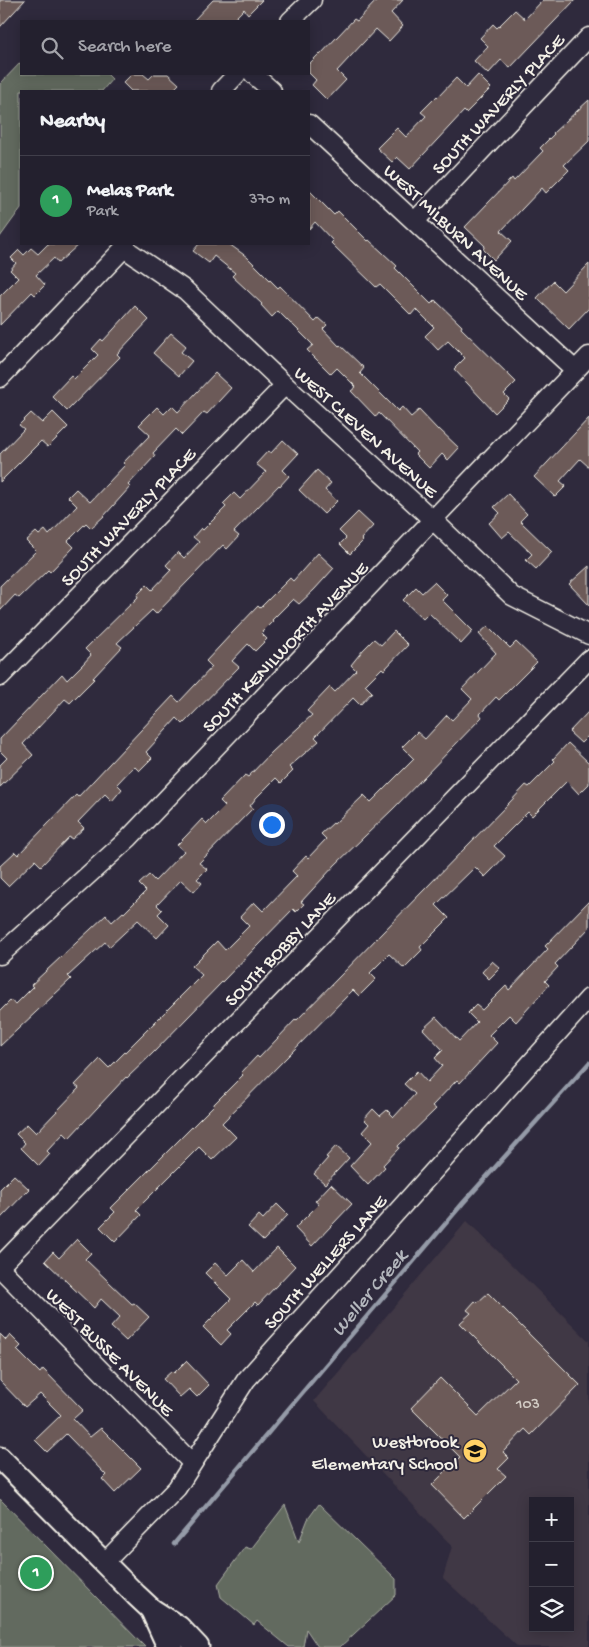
<!DOCTYPE html>
<meta charset="utf-8">
<style>
:root{--surface:#23202e;--page:#2b2836;--text:#f1f3f6;--muted:#a3a3aa;--line:#403e4a;--accent:#d93025}
body{margin:0;font-family:"Gochi Hand",sans-serif;background:var(--page);color:var(--text)}
.controls{position:absolute;right:15px;bottom:15px;display:grid;overflow:hidden;border-radius:0px;box-shadow:0 2px 12px #0003}
.controls button{width:45px;height:45px;display:grid;place-items:center;padding:0;border:0;border-bottom:1px solid var(--line);background:var(--surface);color:var(--text);font:25px sans-serif}
.you{position:absolute;left:271px;top:824px;width:18px;height:18px;margin:-12px;border:4px solid #fff;border-radius:50%;background:#1a73e8;box-shadow:0 0 0 8px #1a73e833}
.badge{display:grid;place-items:center;width:32px;height:32px;border-radius:50%;background:var(--accent);color:#fff;font-size:16px;font-weight:700}
.pin{position:absolute;translate:-50% -50%;border:2px solid #fff;box-shadow:0 1px 5px #0006}
.list{margin:0;padding:0;list-style:none}
h2{display:flex;justify-content:space-between;align-items:center;height:65px;margin:0;padding:0 20px;font-size:21px}
h2 small{font-size:16px;font-weight:400;color:var(--muted)}
.list li{display:grid;grid-template-columns:32px 1fr auto;gap:15px;align-items:center;box-sizing:border-box;height:90px;padding:0 20px;border-top:1px solid var(--line)}
.list b{display:block;font-size:19px;white-space:nowrap}
.list p{margin:0;font-size:16px;white-space:nowrap;color:var(--muted)}
.list em{font-size:16px;font-style:normal;color:var(--muted)}
.icon{flex:none;width:28px;height:28px;fill:none;stroke:currentColor;stroke-width:2;stroke-linecap:round;stroke-linejoin:round}
.map{position:relative;flex:none;width:589px;height:1647px;overflow:hidden}
.search{position:absolute;background:var(--surface);box-shadow:0 2px 12px #0003;left:20px;top:20px;width:290px;height:55px;display:flex;align-items:center;gap:12px;box-sizing:border-box;padding:0 18px;border-radius:0px;color:var(--muted);font-size:19px}
.panel{position:absolute;background:var(--surface);box-shadow:0 2px 12px #0003;left:20px;top:90px;width:290px;height:155px;border-radius:0px}
.map>svg:first-child{display:block}
</style>
<div class="map">
<svg width="589" height="1647" viewBox="0 0 589 1647">
<rect width="100%" height="100%" fill="#2f2a3d"/>
<filter id="ink" filterUnits="userSpaceOnUse"><feTurbulence type="fractalNoise" baseFrequency=".02" numOctaves="2"/><feDisplacementMap in="SourceGraphic" scale="10" xChannelSelector="R" yChannelSelector="G"/><feConvolveMatrix kernelMatrix="1 2 1 2 8 2 1 2 1" color-interpolation-filters="sRGB"/></filter>
<g filter="url(#ink)">
<!-- built -->
<path fill="#413845" fill-rule="evenodd" d="M 467,1221 L 589,1341 L 589,1647 L 518,1647 L 443,1578 L 452,1546 L 314,1401 ZM 533,1501 L 570,1501 L 570,1628 L 533,1628 Z"/>
<!-- green -->
<g fill="#626b5e" stroke="#abaea3">
<polygon points="21,62 21,74 107,74 112,79 102,91 21,91 21,208 0,237 0,84"/>
<polygon points="0,1499 145,1647 0,1647"/>
<polygon points="319,1504 396,1579 396,1595 340,1647 318,1647 306,1629 303,1647 289,1647 257,1621 254,1625 221,1597 218,1584 245,1547 251,1549 285,1505 299,1542 308,1519"/>
</g>
<g fill="none" stroke-linecap="round" stroke-linejoin="round">
<!-- stream -->
<polyline stroke="#959ba8" stroke-width="4.5" points="174,1544 463,1203 589,1063"/>
</g>
<!-- building -->
<g fill="#6c5a59" stroke="#f4f1e8">
<polygon points="0,0 25,0 0,27"/>
<polygon points="213,0 262,0 248,14 244,9 232,21 193,21"/>
<polygon points="377,0 403,0 391,13 403,26 389,41 376,29 337,71 346,80 327,100 312,85 316,80 309,73 309,64 319,54 320,55 354,19 357,21"/>
<polygon points="543,0 575,0 510,68 501,60 488,74 474,61 488,46 480,38 493,24 497,28 515,10 525,19"/>
<polygon points="132,74 143,74 149,79 154,74 168,74 179,84 172,91 131,91 123,83"/>
<polygon points="478,75 491,88 466,113 464,111 410,169 397,157 392,162 377,148 397,128 406,137 426,116 421,112 437,96 438,97 456,78 466,88"/>
<polygon points="589,100 589,141 564,165 569,170 546,193 542,188 501,231 512,241 494,260 483,249 485,246 465,227 512,178 514,181 543,151 540,148 554,134 553,133"/>
<polygon points="309,190 334,215 338,211 368,241 369,240 397,266 395,268 431,304 435,300 462,326 461,328 516,382 504,394 509,399 495,413 454,369 465,358 448,341 438,350 425,336 434,327 416,309 411,315 380,284 376,287 331,243 333,241 315,222 309,229"/>
<polygon points="48,244 79,244 58,263 54,258 36,275 45,285 35,295 32,292 0,325 0,296 18,278 10,270 16,263 11,258 19,250 24,255 31,248 38,254"/>
<polygon points="199,244 229,244 247,257 278,288 280,286 315,322 319,318 327,325 323,329 339,346 340,345 364,368 360,373 398,411 402,407 411,417 419,410 438,430 439,429 459,448 448,460 442,454 429,468 415,454 417,452 379,413 376,417 351,391 356,387 337,368 331,374 307,350 313,345 292,324 291,324 278,311 272,317 261,305 262,304 232,276 235,273 214,256 209,263 193,251"/>
<polygon points="589,264 589,308 569,329 537,298 553,281 563,291"/>
<polygon points="135,306 149,320 117,354 120,357 67,411 52,396 71,376 74,379 98,355 92,349 101,339 103,341"/>
<polygon points="171,333 186,346 181,352 192,361 179,376 153,353"/>
<polygon points="215,373 231,388 207,414 204,412 182,435 176,429 153,453 155,456 128,485 130,487 104,516 91,528 86,523 68,541 74,547 50,572 48,570 19,598 15,595 0,611 0,586 36,551 26,541 36,532 39,535 45,530 49,535 77,506 68,497 76,489 90,502 125,465 123,463 150,435 139,425 157,407 164,414 172,406 178,412"/>
<polygon points="53,412 68,427 48,447 41,441 0,482 0,454 24,429 19,425 31,413 42,423"/>
<polygon points="589,418 589,467 580,459 560,481 566,486 555,497 534,477"/>
<polygon points="283,440 298,454 283,470 289,476 280,486 279,485 234,532 239,536 227,549 223,545 156,614 152,610 117,643 122,647 93,678 94,679 70,703 65,699 23,744 33,755 0,787 0,765 7,758 0,751 0,739 62,674 67,680 83,664 91,655 85,649 138,597 137,595 147,585 152,590 171,570 166,565 178,552 184,558 199,542 193,537 201,528 203,530 226,507 223,504 234,493 240,499 266,472 256,464 268,451 271,453"/>
<polygon points="317,470 331,483 325,490 337,501 324,514 299,490"/>
<polygon points="508,494 527,514 520,521 552,552 536,569 526,560 532,554 509,532 502,538 489,523 500,513 494,507"/>
<polygon points="358,512 373,526 361,539 363,541 350,554 340,544 346,538 339,531"/>
<polygon points="318,553 334,568 314,590 299,604 293,599 272,620 273,621 261,633 267,639 255,651 248,644 232,661 239,667 183,724 177,718 146,752 152,758 139,771 134,766 117,784 122,789 112,801 105,794 78,822 84,828 72,839 69,837 41,866 35,860 8,886 0,878 0,866 15,852 18,855 76,795 78,797 173,696 179,702 212,667 206,661 234,631 258,606 260,608 290,578 293,581"/>
<polygon points="589,566 589,605 569,584"/>
<polygon points="434,582 447,595 442,600 473,631 461,644 429,613 423,619 403,600 416,587 422,593"/>
<polygon points="488,626 510,648 516,642 537,662 499,700 496,697 480,714 482,717 394,808 335,865 301,902 304,904 296,912 293,909 153,1053 127,1078 126,1077 69,1138 64,1133 47,1151 50,1154 39,1166 21,1148 25,1143 16,1134 27,1124 36,1133 79,1088 75,1085 100,1059 109,1068 202,975 192,966 217,941 225,950 249,926 240,917 254,902 263,911 297,876 292,871 306,856 308,858 326,839 321,834 333,823 334,824 364,795 371,802 414,759 402,747 417,732 425,739 447,715 452,720 472,699 462,689 496,653 479,634"/>
<polygon points="394,631 408,645 384,670 382,668 365,685 372,692 360,705 353,698 315,737 319,741 289,767 293,771 281,783 276,778 256,798 250,806 253,808 199,863 207,869 197,879 202,883 194,892 181,880 157,905 162,910 158,914 169,925 157,938 138,920 109,947 105,942 68,976 71,979 0,1046 0,1011 11,1000 15,1005 33,987 31,985 106,915 112,922 123,912 124,913 146,891 139,884 149,875 155,881 184,851 177,845 186,836 202,819 207,824 225,806 220,801 245,775 248,777 272,752 312,715 307,711 330,687 335,692 356,670 351,665 363,650 374,639 381,645"/>
<polygon points="589,711 589,735 581,743 569,732"/>
<polygon points="568,743 589,763 589,784 579,794 567,781 532,816 528,812 494,846 505,856 492,870 485,877 475,867 436,905 449,918 420,947 422,950 404,968 389,954 370,973 376,979 359,996 353,990 222,1123 236,1137 212,1160 199,1147 136,1210 141,1215 115,1242 100,1227 115,1212 111,1208 214,1105 214,1104 243,1075 241,1073 257,1056 259,1058 296,1019 297,1020 509,803 526,785 529,787 555,761 553,759"/>
<polygon points="589,901 589,928 555,964 558,967 545,981 549,985 516,1022 509,1015 489,1035 497,1043 460,1083 457,1080 432,1106 436,1109 398,1146 399,1148 383,1165 385,1167 368,1185 350,1166 372,1142 362,1132 369,1124 364,1119 373,1109 380,1116 387,1110 394,1117 415,1094 404,1084 417,1071 427,1082 442,1066 435,1058 443,1050 423,1029 436,1017 459,1041 477,1022 468,1013 476,1005 482,1010 506,986 509,990 548,949 545,946"/>
<polygon points="492,961 500,968 489,979 482,972"/>
<polygon points="336,1146 349,1158 325,1184 314,1174 328,1158 326,1157"/>
<polygon points="14,1175 29,1189 0,1219 0,1189"/>
<polygon points="331,1184 352,1204 312,1246 295,1228 319,1204 315,1201"/>
<polygon points="277,1204 288,1215 263,1241 248,1227 259,1215 263,1219"/>
<polygon points="77,1239 91,1253 85,1259 132,1304 134,1303 149,1317 126,1341 111,1327 120,1317 101,1299 94,1308 45,1261 53,1252 59,1258"/>
<polygon points="277,1248 295,1266 258,1305 255,1302 227,1330 231,1334 221,1345 203,1327 231,1299 205,1273 215,1263 228,1275 243,1260 254,1272"/>
<polygon points="488,1293 580,1385 531,1435 525,1429 503,1452 509,1458 498,1469 506,1476 464,1518 432,1485 460,1457 411,1408 440,1378 478,1416 516,1379 460,1323 471,1313 467,1310 475,1301 477,1303"/>
<polygon points="0,1334 6,1340 10,1335 21,1346 17,1350 40,1373 43,1369 83,1410 73,1419 90,1437 101,1428 141,1468 115,1493 102,1479 106,1475 66,1434 47,1452 35,1440 61,1415 40,1394 25,1407 0,1381"/>
<polygon points="186,1361 209,1385 197,1397 189,1389 180,1397 163,1379 172,1371 174,1373"/>
</g>
<g fill="none" stroke-linecap="round" stroke-linejoin="round">
<defs>
<g id="minor">
<polyline points="290,21 312,0"/>
<polyline points="253,74 272,91"/>
<polyline points="221,91 237,74"/>
<polyline points="309,124 575,370"/>
<polyline points="415,221 589,37"/>
<polyline points="124,248 185,290 285,385 433,520 512,596 589,635"/>
<polyline points="0,378 124,248 126,244"/>
<polyline points="0,677 285,385"/>
<polyline points="0,955 129,838 589,356"/>
<polyline points="0,1266 589,659"/>
<polyline points="0,1268 192,1463"/>
<polyline points="104,1563 177,1488 246,1380 589,998"/>
</g>
<g id="major">
<polyline points="0,1458 136,1595 151,1609 179,1627 198,1647"/>
<polyline points="151,1609 165,1640 172,1647"/>
</g>
</defs>
<!-- minor casing -->
<use href="#minor" stroke="#f4f1e8" stroke-width="21"/>
<!-- major casing -->
<use href="#major" stroke="#f4f1e8" stroke-width="25"/>
<!-- minor -->
<use href="#minor" stroke="#2f2a3d" stroke-width="18"/>
<!-- major -->
<use href="#major" stroke="#2f2a3d" stroke-width="21"/>
</g>
</g>
<!-- icons -->
<defs>
<symbol id="school-disc" viewBox="-11 -11 22 22"><circle r="9.5" fill="#ffd166" stroke="#2f2a3d"/><path d="M0-5L7-2L0 1L-7-2ZM-4 1L0 2.5L4 1V4Q0 6-4 4Z" fill="#111"/></symbol>
</defs>
<g fill-rule="evenodd">
<use href="#school-disc" x="461" y="1437" width="28" height="28"/>
</g>
<g text-anchor="middle" stroke-width="4" stroke-linejoin="round" paint-order="stroke">
<!-- number labels -->
<g font-size="16" fill="#d2cbc4">
<text x="528" y="1408">103</text>
</g>
<!-- street labels -->
<g font-size="19" fill="#f4f1e8" stroke="#2f2a3d">
<text transform="translate(497 103) rotate(-47)" y="7">SOUTH WAVERLY PLACE</text>
<text transform="translate(457 231) rotate(43)" y="7">WEST MILBURN AVENUE</text>
<text transform="translate(367 431) rotate(42)" y="7">WEST CLEVEN AVENUE</text>
<text transform="translate(127 516) rotate(-46)" y="7">SOUTH WAVERLY PLACE</text>
<text transform="translate(284 646) rotate(-46)" y="7">SOUTH KENILWORTH AVENUE</text>
<text transform="translate(279 948) rotate(-46)" y="7">SOUTH BOBBY LANE</text>
<text transform="translate(324 1261) rotate(-48)" y="7">SOUTH WELLERS LANE</text>
<text transform="translate(111 1351) rotate(45)" y="7">WEST BUSSE AVENUE</text>
</g>
<!-- poi labels -->
<g font-size="19" fill="#f4f1e8" stroke="#2f2a3d" text-anchor="end">
<text x="458" y="1447">Westbrook<tspan x="458" dy="22">Elementary School</tspan></text>
</g>
<!-- water labels -->
<g font-size="20" font-style="italic" fill="#b4b7bd" stroke="#2f2a3d">
<text transform="translate(368 1292) rotate(-50)" y="7">Weller Creek</text>
</g>
</g>
</svg>
<div class="controls">
<button>+</button>
<button>−</button>
<button><svg class="icon" aria-label="layers" viewBox="0 0 24 24"><path d="M12 4l9 5-9 5-9-5zM3 14l9 5 9-5"/></svg></button>
</div>
<div class="you"></div>
<div class="pin badge" style="left:36px;top:1573px;background:#2e9e5b">1</div>
<div class="search"><svg class="icon" aria-label="search" viewBox="0 0 24 24"><circle cx="10" cy="10" r="6"/><path d="M15 15l6 6"/></svg>Search here</div>
<section class="panel">
<h2>Nearby<small></small></h2>
<ul class="list">
<li><span class="badge" style="background:#2e9e5b">1</span><div><b>Melas Park</b><p>Park</p></div><em>370 m</em></li>
</ul>
</section>
</div>
